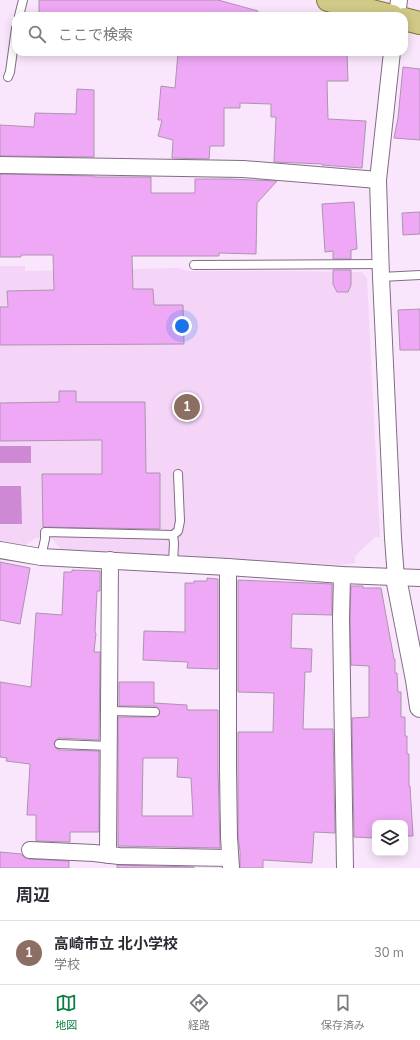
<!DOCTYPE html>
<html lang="ja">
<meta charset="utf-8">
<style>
:root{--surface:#fff;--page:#f7f7f7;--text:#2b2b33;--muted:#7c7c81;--line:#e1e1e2;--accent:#0b8043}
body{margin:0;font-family:"Nunito Sans","Noto Sans JP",sans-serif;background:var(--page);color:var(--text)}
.controls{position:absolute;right:12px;bottom:12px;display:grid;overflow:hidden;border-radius:8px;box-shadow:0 2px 10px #0003}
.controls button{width:36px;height:36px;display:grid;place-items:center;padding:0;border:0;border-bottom:1px solid var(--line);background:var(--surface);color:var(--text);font:20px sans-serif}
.you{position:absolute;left:182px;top:326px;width:14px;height:14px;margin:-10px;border:3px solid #fff;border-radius:50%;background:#1a73e8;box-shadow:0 0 0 6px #1a73e833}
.badge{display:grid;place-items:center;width:26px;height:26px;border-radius:50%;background:var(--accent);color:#fff;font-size:13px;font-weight:700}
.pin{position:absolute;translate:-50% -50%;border:2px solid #fff;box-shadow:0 1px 4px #0006}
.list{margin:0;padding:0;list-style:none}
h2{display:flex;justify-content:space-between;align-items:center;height:52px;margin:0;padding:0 16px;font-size:17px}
h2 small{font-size:13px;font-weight:400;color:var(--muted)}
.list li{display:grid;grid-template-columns:26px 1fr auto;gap:12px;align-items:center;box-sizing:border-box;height:64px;padding:0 16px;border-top:1px solid var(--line)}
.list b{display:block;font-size:15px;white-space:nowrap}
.list p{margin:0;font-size:13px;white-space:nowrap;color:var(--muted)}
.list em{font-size:13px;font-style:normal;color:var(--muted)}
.icon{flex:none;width:22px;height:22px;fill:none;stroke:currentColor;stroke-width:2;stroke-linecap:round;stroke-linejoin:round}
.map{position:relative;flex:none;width:420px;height:868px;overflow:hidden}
.search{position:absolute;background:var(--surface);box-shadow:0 2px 10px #0003;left:12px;right:12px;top:12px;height:44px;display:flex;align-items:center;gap:10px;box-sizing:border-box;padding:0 14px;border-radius:12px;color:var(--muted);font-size:15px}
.sheet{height:116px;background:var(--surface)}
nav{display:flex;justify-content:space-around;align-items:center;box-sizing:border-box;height:56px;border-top:1px solid var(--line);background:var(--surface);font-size:11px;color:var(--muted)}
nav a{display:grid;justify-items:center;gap:2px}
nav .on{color:var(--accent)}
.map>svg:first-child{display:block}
</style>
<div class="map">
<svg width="420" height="868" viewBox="0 0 420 868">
<rect width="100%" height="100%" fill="#fae6fc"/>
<!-- built -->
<polygon fill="#f4d5f7" points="0,266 25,266 25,271 178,268 189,271 286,271 362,272 367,278 380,537 375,537 355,556 355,563 341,565 61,549 52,539 36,538 25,545 0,541"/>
<!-- water -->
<g fill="#ce89d5">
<rect x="0" y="446" width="31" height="17"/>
<polygon points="0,486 21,486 22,524 0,524"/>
</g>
<!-- building -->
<g fill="#eea8f5" stroke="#ac94ae" fill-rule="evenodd">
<polygon points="39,0 218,0 258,11 257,16 39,16"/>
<polygon points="178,52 347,52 348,81 327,81 328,119 366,121 362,168 322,165 322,164 274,162 276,117 271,117 271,104 240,103 240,108 224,108 224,146 210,146 209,159 172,158 173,140 158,136 162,120 158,120 161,86 175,88"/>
<polygon points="403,67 420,69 420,140 394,138 398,118"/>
<polygon points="77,89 94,90 94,157 0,156 0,125 34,127 35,113 76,114"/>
<polygon points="0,174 94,176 94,177 151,177 151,193 195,193 195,179 229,179 277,181 257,203 256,254 219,253 219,256 132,256 133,289 153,289 154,305 183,305 184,344 0,345 0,307 8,307 7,291 54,290 53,255 21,255 21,257 0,257"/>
<polygon points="354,202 357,249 351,250 351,259 333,259 333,251 325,252 322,204"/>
<polygon points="420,212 420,234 403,235 402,213"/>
<polygon points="333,270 351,270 351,285 348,292 337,292 333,284"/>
<polygon points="420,309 420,350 400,350 398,310"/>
<polygon points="59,391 76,391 76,402 145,402 146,473 160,473 160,529 43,527 42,474 102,474 102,440 0,441 0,403 59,402"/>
<polygon points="0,562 30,568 20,624 0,620"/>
<polygon points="72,570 100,571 100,591 97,591 95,632 96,633 94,652 100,652 99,740 59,738 55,741 54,744 56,748 59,750 99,751 99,832 70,832 70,842 36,841 36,815 27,815 30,764 6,761 7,758 0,757 0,682 31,687 36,613 62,615 64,572 72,572"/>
<polygon points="207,578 218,579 218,669 187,668 188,662 143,660 144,631 185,632 185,583 194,583 194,581 207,581"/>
<polygon points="238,580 332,584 332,615 292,614 291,648 312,649 311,672 305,672 303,729 333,729 335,833 314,832 312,863 263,860 263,868 240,868 240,851 238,837 238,732 273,732 274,693 238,692"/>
<polygon points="351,586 363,586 363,588 381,588 394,659 395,659 395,673 397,673 398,692 401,692 401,717 405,717 405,736 407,736 407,754 409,754 409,786 410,786 413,836 405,836 405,823 375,823 375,838 354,837 352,718 369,717 369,666 351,665 350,618"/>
<path d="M 119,682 L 154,682 L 154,703 L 187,705 L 187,710 L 218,710 L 218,769 L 220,848 L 118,846 L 118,717 L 155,717 L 159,715 L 160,712 L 158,708 L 155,706 L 119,706 ZM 143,758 L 178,758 L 177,777 L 191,778 L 193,816 L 142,816 Z"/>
<polygon points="0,852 21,854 25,858 30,859 69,861 69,868 0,868"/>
<polygon points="117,865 194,867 194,868 117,868"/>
</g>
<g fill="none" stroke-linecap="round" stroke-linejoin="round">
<defs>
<g id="service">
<polyline points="19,16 23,0"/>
<polyline points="8,77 10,72 16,28"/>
<polyline points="194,265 381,264"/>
<polyline points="381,277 420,275"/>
<polyline points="41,557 45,539 45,532 173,535 178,531 180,521 178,474"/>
<polyline points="173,564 174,543 173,535"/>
<polyline points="109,711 155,712"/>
<polyline points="59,744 109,746"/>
</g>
<g id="minor">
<polyline points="397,16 399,0"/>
<polyline points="392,52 378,180 381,277 393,538 396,578"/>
<polyline points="0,165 243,169 378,180"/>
<polyline points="0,550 41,557 228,567 342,575 420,578"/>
<polyline points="228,567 228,769 229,837 231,868"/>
<polyline points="342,575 341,618 345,868"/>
<polyline points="30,850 94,853 119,856 230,858"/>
<polyline points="108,855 110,560"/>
</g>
<polyline id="tertiary" points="396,578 416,680 420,707"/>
<g id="primary">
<polyline points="328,0 392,16"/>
<polyline points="404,19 420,23"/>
</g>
</defs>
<!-- service casing -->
<use href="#service" stroke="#836c85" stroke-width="10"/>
<!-- minor casing -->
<use href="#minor" stroke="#836c85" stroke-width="18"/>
<!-- tertiary casing -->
<use href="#tertiary" stroke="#836c85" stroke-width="22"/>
<!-- primary casing -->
<use href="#primary" stroke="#817632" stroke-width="24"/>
<!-- service -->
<use href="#service" stroke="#fff" stroke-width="8"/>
<!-- minor -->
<use href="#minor" stroke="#fff" stroke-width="16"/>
<!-- tertiary -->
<use href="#tertiary" stroke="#fff" stroke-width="20"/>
<!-- primary -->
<use href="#primary" stroke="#d0c987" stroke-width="22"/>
</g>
</svg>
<div class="controls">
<button><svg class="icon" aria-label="layers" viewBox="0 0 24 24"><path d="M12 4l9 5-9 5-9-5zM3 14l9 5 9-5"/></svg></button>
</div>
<div class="you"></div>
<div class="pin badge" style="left:187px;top:407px;background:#8d6e63">1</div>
<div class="search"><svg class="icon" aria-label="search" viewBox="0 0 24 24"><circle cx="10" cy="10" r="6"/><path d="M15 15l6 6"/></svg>ここで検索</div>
</div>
<section class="sheet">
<h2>周辺<small></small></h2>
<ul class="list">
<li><span class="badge" style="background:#8d6e63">1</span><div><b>高崎市立 北小学校</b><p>学校</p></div><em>30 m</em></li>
</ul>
</section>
<nav>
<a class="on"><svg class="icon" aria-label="map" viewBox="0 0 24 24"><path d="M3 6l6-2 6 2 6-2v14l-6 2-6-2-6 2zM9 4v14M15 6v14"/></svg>地図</a>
<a><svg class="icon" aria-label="directions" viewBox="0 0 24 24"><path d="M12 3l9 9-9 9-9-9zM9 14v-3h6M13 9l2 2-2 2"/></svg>経路</a>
<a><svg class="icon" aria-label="saved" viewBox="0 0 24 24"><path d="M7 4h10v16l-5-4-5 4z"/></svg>保存済み</a>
</nav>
